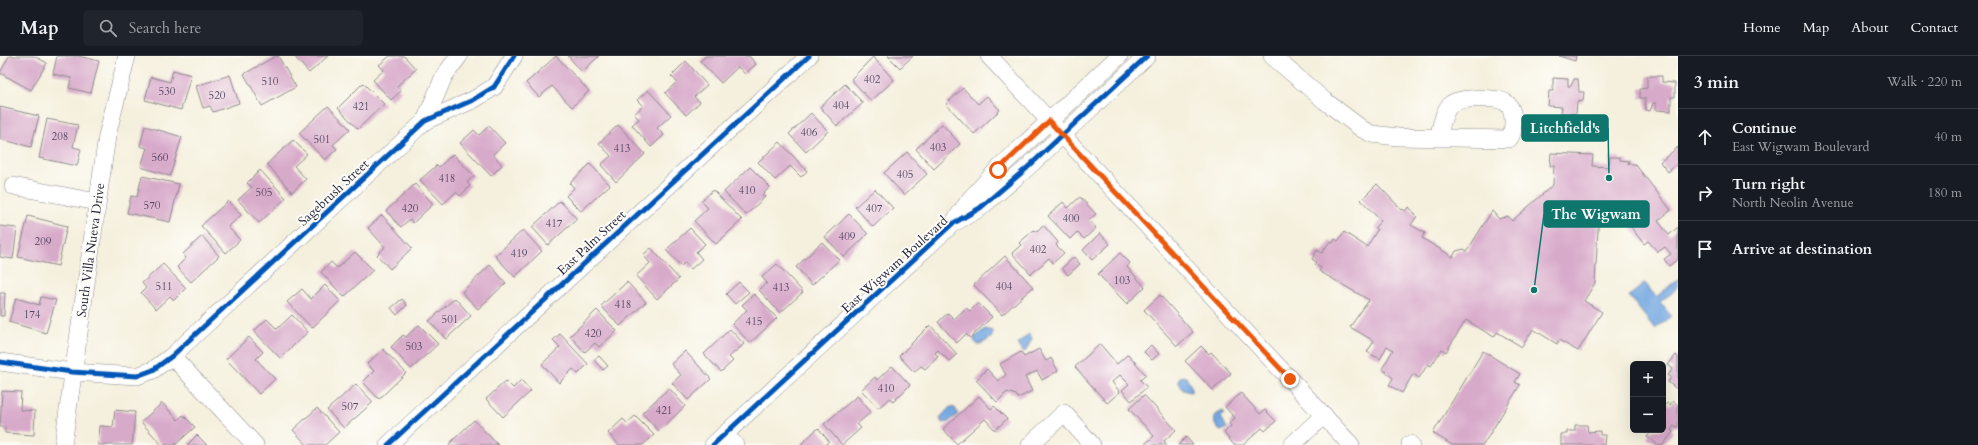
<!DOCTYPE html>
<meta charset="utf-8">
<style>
:root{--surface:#171b24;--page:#20242c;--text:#f1f3f6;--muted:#9ea1a6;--line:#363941}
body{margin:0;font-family:Cardo,serif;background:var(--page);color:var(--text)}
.controls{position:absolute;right:12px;bottom:12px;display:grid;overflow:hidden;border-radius:6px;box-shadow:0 4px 16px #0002}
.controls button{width:36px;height:36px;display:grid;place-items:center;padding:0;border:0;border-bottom:1px solid var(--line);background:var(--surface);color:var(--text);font:20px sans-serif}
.stop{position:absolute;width:12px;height:12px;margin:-9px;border:3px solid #ea580c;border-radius:50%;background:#fff}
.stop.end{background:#ea580c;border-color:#fff;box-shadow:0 1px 4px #0008}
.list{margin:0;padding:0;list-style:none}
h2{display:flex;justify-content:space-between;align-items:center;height:52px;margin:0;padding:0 16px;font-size:17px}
h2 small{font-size:13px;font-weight:400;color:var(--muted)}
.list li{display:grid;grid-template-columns:26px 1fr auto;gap:12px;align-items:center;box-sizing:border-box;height:56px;padding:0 16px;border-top:1px solid var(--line)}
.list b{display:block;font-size:15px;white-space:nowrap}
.list p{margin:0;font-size:13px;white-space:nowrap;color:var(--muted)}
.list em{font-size:13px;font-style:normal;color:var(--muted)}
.icon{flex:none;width:22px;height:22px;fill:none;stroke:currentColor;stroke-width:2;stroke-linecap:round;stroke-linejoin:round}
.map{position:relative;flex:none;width:1678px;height:389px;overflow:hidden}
header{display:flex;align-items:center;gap:24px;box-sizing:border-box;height:56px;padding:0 20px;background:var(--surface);border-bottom:1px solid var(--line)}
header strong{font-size:19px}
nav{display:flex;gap:22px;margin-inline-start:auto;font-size:14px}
.search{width:280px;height:36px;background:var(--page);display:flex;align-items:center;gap:10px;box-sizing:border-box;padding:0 14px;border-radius:6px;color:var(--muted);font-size:15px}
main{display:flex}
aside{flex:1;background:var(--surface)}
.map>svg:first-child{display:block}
</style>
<header>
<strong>Map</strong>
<div class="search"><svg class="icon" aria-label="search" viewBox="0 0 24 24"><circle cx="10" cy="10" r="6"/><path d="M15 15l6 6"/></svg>Search here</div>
<nav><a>Home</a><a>Map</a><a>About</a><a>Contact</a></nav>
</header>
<main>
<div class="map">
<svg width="1678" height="389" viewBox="0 0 1678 389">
<rect width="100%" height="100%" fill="#fdfcf7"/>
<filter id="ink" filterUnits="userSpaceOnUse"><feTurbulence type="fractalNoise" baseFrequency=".025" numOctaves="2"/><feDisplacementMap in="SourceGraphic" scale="8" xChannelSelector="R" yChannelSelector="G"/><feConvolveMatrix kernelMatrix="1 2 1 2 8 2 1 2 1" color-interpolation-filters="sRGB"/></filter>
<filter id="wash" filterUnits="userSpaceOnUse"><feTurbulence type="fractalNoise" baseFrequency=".012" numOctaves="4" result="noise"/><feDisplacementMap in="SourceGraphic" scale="16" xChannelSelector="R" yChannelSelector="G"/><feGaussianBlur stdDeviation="0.9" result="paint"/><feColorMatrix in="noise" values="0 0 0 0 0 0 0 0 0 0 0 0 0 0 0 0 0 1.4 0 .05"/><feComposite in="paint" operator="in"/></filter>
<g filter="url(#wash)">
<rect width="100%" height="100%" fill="#f5f0dd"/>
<!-- water -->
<g fill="#75a8e1" stroke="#4c658e">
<path d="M 1678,223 C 1678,237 1669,238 1660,246 L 1671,260 L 1655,273 L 1629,240 L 1645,227 L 1656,241 Z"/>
<polygon points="985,273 992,275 992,281 988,284 978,289 974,285 975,281"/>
<polygon points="1027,279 1030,279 1032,282 1026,295 1023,296 1018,288"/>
<polygon points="1181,320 1186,321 1192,332 1191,336 1183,334 1178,324"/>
<polygon points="950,351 955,352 958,358 948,366 942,367 940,362"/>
<path d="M 1223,355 L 1224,358 L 1221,361 L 1227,372 L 1221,375 C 1215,372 1212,364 1217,358 Z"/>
</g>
<g id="blocks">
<!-- building -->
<g fill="#d8aaca">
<polygon points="9,0 34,0 47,7 31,34 0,17"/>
<polygon points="57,0 78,0 99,5 91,37 69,32 71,22 53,18"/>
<polygon points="276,0 278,0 296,31 262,50 244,18"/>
<polygon points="296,0 328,0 309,17 295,1"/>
<polygon points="390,0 404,0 416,13 397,30 401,35 391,44 373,24 384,14 379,9"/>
<polygon points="556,0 589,35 572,51 552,30 539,41 526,27"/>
<polygon points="568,0 599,0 582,16"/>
<polygon points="706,0 749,0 756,8 745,18 738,11 721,27 700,5"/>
<polygon points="888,0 913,0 900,12"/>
<polygon points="1559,0 1576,0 1575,5"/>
<polygon points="873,1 894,24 871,45 851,23"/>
<polygon points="686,5 707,29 694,41 700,46 686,59 665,37 677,26 671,20"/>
<polygon points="173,14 191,19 181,54 145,44 151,21 170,26"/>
<polygon points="230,19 239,47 213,56 210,50 203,52 196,30"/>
<polygon points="1647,20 1662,20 1662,26 1675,27 1675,41 1671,41 1671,55 1656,54 1656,47 1653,47 1650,55 1646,54 1645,42 1640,42 1640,33 1647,32"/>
<polygon points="1553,22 1568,23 1568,30 1571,30 1574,23 1578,23 1579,36 1584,36 1583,45 1577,46 1576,58 1561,57 1562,51 1548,50 1549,35 1553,35"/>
<polygon points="363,27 384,48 358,73 338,52"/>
<polygon points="845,28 863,47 837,70 820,51"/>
<polygon points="963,32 978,48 987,40 1000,54 974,78 946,48"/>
<polygon points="648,34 671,59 657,72 664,79 651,91 632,69 639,63 634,58 643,50 637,44"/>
<polygon points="328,50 350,73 333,89 337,93 325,104 299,77"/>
<polygon points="0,51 39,60 31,91 0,83"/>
<polygon points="811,57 828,75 806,96 789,78"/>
<polygon points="47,63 78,69 73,91 81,93 77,110 39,102"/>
<polygon points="942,68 960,88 934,113 916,93"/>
<polygon points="618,69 645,98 616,126 601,109 611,100 599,87"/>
<polygon points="145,70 182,81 170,120 141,111 147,92 140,90"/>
<polygon points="489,70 505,87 493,98 502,109 491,120 460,87 474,74 479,79"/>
<polygon points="293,84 307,98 294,110 306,123 292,136 267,108"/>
<polygon points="780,86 807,115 801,121 790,110 775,124 758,106"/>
<polygon points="1678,91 1678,107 1668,116 1660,106"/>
<polygon points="907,96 927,118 904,139 884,117"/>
<polygon points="1551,97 1593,99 1592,110 1609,111 1610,101 1620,101 1620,104 1629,105 1628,108 1635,108 1671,154 1658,165 1669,179 1678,171 1678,203 1669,210 1664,203 1671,198 1665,191 1658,196 1648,185 1644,188 1619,156 1599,155 1595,227 1584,245 1602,256 1578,295 1559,284 1557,288 1533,273 1522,291 1497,276 1494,281 1466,264 1446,296 1442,293 1431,310 1428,308 1419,322 1413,318 1402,337 1389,329 1393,322 1382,313 1393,294 1387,290 1380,303 1367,296 1374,285 1350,271 1369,244 1319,215 1321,212 1315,208 1316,206 1312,203 1317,194 1322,197 1330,185 1333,187 1335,183 1338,185 1344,176 1367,191 1377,174 1375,171 1381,165 1361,144 1377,128 1402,154 1403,153 1405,155 1409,151 1417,160 1411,169 1425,177 1422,182 1453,201 1456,195 1464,193 1467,195 1492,155 1499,163 1508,160 1512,165 1553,129 1554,110 1550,110"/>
<polygon points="453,98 474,120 467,126 470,130 460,140 456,136 443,148 420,124 437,109 439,111"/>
<polygon points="590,108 610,129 581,155 566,140 574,132 570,127"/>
<polygon points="750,111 770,131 762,139 765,141 746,159 724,136"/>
<polygon points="260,114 286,142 259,167 238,144 252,131 247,127"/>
<polygon points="142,120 179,128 170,166 127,157 131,140 137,141"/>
<polygon points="415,128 433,148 413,167 410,163 401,171 386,155"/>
<polygon points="875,133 893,152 873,171 855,151"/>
<polygon points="713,134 742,164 716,188 694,165 708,152 701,145"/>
<polygon points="1080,141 1096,158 1089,164 1096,172 1084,183 1077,176 1070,183 1048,160 1063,146 1068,152"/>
<polygon points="228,145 241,159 228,171 240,184 226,197 201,170"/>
<polygon points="560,145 577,163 548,189 532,171"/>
<polygon points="849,158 868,178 844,201 825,181"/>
<polygon points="382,159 412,192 390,213 377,199 385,191 368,172"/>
<polygon points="28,160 67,170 58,210 18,201"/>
<polygon points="1043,169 1058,186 1056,189 1064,197 1053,207 1049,202 1031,218 1012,197 1021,189 1019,187 1034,174 1036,176"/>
<polygon points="0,170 17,172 13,203 0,201"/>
<polygon points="690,172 705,188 696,196 702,203 691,213 685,206 681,210 666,194"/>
<polygon points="523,174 542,195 515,221 495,200"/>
<polygon points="1100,177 1110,188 1092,204 1083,194"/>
<polygon points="202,180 219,200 191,226 177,211 186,202 183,198"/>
<polygon points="822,186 839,204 812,229 796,211"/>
<polygon points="651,192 679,223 657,243 636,220 650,207 643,199"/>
<polygon points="355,196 373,214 344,241 321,216 331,206 337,212"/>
<polygon points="1120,197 1130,207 1127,211 1145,231 1127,248 1098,218"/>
<polygon points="1005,200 1033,231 1002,259 974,229"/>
<polygon points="1074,201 1080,208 1068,219 1062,212"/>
<polygon points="163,208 186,232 174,244 170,240 156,253 141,237 146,232 142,227"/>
<polygon points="777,208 803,236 780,257 759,234 767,227 762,221"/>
<polygon points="490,209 506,227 478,253 462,236"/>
<polygon points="627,226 646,246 620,270 601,250"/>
<polygon points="739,226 749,236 735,248 726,238"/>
<polygon points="325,229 340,245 312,272 287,246 302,233 311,243"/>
<polygon points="0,237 5,237 4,260 0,260"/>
<polygon points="754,238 777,262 750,287 732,268 747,254 742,249"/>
<polygon points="1160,239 1193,276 1177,290 1144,254"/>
<polygon points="41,241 56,244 46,277 9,266 16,242 39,249"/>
<polygon points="455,242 471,260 446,283 429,265"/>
<polygon points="402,243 407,249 397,259 391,252"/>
<polygon points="978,247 992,261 970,282 966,278 957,287 938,266 948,257 954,263 966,252 970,255"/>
<polygon points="597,254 617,275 599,291 595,287 585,296 570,280"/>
<polygon points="292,259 308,276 280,302 254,275 267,263 277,273"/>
<polygon points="419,269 438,288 411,313 391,291 403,279 406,281"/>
<polygon points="930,269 957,298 949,305 938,294 935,297 938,301 925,313 921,310 914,316 899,300"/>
<polygon points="730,273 744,288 729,301 733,305 721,316 704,298"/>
<polygon points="560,278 588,308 578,318 573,313 559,327 542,308 560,291 553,284"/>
<polygon points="249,281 263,296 256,303 275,323 259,338 226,303"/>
<polygon points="1100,288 1117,308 1128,298 1146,319 1140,324 1147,331 1131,345 1122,334 1129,328 1120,319 1112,326 1120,336 1107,347 1075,311"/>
<polygon points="1151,289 1159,298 1152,304 1144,296"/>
<polygon points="1201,290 1209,298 1211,296 1231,317 1213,334 1185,305"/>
<polygon points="383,293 406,317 379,343 363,326 374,315 367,308"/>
<polygon points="1039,293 1046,305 1051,302 1058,315 1042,324 1037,315 1025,321 1032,335 1018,342 1016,339 1007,336 997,346 976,324 987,313 998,325 1006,319 1000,308 1021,296 1024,301"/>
<polygon points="685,295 711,323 688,344 672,327 681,319 671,308"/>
<polygon points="1483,295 1520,318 1515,326 1520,329 1483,389 1452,389 1433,377"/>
<polygon points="1676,299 1678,301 1678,334 1668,326 1671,321 1668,319 1673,313 1668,309"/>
<polygon points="599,300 608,310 603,314 594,304"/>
<polygon points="892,310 910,329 893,346 890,342 878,352 861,334 875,321 877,324"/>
<polygon points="521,324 531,335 503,361 486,343 506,325 513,332"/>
<polygon points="356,328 373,346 344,372 327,354"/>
<polygon points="669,332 685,350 659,375 642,357"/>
<polygon points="2,335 21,336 20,354 35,355 34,379 5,377 5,371 0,371"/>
<polygon points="1241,337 1260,358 1265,354 1276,365 1265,375 1262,372 1243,389 1234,389 1224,377 1231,370 1229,367 1235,362 1225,351"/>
<polygon points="1144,339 1176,374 1164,385 1167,389 1144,389 1154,380 1129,353"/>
<polygon points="857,340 871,356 857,368 861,372 842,389 824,368"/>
<polygon points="979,340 991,353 994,350 1007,363 995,374 985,363 957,388 943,373"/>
<polygon points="1673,345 1678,349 1678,371 1674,370 1671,374 1673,376 1663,389 1658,389 1647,381 1651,376 1648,374 1663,374 1664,351 1667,347 1670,349"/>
<polygon points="162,347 178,364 183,359 195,371 175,389 162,389 141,366"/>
<polygon points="317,352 339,376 325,389 307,389 293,374"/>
<polygon points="115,354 135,356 132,389 98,389 100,370 113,371"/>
<polygon points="635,360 654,379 643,389 619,389 608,377 623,363 627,367"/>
<polygon points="474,364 498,389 448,389"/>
<polygon points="1575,369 1587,369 1588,376 1600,375 1600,379 1605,379 1604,389 1561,389 1561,378 1567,378 1567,375 1575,375"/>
<polygon points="818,372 829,385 826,388 827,389 800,389"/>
<polygon points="197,379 207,389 187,389"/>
<polygon points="1186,381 1193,389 1178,389"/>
</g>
</g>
</g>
<g filter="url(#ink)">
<use href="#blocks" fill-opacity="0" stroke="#8c898c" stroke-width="1"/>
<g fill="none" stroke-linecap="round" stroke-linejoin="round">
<defs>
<g id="minor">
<polyline points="989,0 1351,389"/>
<path d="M 1272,0 L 1325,45 L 1362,73 L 1372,78 L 1398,81 L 1509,83 C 1513,78 1513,72 1513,65 C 1513,58 1511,50 1505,46 C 1496,41 1459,41 1451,48 C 1443,55 1441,72 1438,82"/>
<polyline points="425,65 444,20 459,0"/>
<polyline points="13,130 97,146"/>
<polyline points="956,163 971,142 997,114 1119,0"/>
<polyline points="172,300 255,389"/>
<polyline points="0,306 72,316 137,320 153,314 172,300 425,65 473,44 494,31 514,0"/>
<polyline points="725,378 735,389"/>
<polyline points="1410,388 1411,389"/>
<polyline points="63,389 107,80 127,0"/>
<polyline points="388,389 809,0"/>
<polyline points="713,389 952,168 980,152 1027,112 1147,0"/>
<polyline points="1030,389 1064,357 1092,389"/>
<polyline points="1292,389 1324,359"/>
</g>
</defs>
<!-- minor casing -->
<use href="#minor" stroke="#8c898c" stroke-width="18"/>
<!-- minor -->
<use href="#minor" stroke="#fff" stroke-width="17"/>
<defs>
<g id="cycleway">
<polyline points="0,306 72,316 137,320 153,314 172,300 425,65 473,44 494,31 514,0"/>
<polyline points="388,389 809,0"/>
<polyline points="713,389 952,168 980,152 1027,112 1147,0"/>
</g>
</defs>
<!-- cycleway casing -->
<use href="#cycleway" stroke="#fdfcf7" stroke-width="8"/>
<!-- cycleway -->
<use href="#cycleway" stroke="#0057b8" stroke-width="5"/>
</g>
</g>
<g fill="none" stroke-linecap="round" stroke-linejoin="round" filter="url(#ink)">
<!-- route -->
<polyline stroke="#ea580c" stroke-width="5" points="998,114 1049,65 1290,323"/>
</g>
<g text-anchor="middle" stroke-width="4" stroke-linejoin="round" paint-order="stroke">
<!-- number labels -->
<g font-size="11" fill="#50445f">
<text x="872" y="27">402</text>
<text x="270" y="29">510</text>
<text x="167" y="39">530</text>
<text x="217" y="43">520</text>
<text x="841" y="53">404</text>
<text x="361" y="54">421</text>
<text x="809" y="80">406</text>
<text x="60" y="84">208</text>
<text x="322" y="87">501</text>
<text x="938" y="95">403</text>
<text x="622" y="96">413</text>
<text x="160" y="105">560</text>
<text x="905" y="122">405</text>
<text x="447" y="126">418</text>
<text x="747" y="138">410</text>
<text x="264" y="140">505</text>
<text x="152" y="153">570</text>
<text x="410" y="156">420</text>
<text x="874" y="156">407</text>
<text x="1071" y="166">400</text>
<text x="554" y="171">417</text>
<text x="847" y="184">409</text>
<text x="43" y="189">209</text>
<text x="1038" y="197">402</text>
<text x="519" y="201">419</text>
<text x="1122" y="228">103</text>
<text x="164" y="234">511</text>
<text x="1004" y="234">404</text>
<text x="781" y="235">413</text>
<text x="623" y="252">418</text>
<text x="32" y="262">174</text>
<text x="450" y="267">501</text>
<text x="754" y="269">415</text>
<text x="593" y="281">420</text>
<text x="414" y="294">503</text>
<text x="886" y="336">410</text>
<text x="350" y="354">507</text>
<text x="664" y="358">421</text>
</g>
<!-- street labels -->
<g font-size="13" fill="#22223b" stroke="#fdfcf7">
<text transform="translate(333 136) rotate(-43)" y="5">Sagebrush Street</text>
<text transform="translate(591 186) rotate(-43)" y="5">East Palm Street</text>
<text transform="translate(90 194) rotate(-82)" y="5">South Villa Nueva Drive</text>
<text transform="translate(894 208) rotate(-42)" y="5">East Wigwam Boulevard</text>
</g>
</g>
<!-- callouts -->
<path fill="none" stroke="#0f766e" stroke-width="1.5" d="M1609 122L1608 72M1534 234L1544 158"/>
<g fill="#0f766e" stroke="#fdfcf7" stroke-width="1.5">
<circle cx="1609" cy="122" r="4"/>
<circle cx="1534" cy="234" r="4"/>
</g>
<g fill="#0f766e" stroke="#0f766e" stroke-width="1.5">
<rect x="1522" y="59" width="86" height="26" rx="4"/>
<rect x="1544" y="145" width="105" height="26" rx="4"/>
</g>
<g font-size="14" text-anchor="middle" font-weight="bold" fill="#fff">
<text x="1565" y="77">Litchfield's</text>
<text x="1596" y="163">The Wigwam</text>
</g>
</svg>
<div class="controls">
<button>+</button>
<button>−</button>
</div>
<div class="stop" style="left:998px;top:114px"></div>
<div class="stop end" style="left:1290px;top:323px"></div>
</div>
<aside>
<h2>3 min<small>Walk · 220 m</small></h2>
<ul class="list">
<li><svg class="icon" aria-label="ahead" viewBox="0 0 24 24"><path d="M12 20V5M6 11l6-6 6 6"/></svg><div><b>Continue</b><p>East Wigwam Boulevard</p></div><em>40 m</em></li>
<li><svg class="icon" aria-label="right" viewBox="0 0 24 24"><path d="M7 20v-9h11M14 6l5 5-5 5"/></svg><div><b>Turn right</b><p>North Neolin Avenue</p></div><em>180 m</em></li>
<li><svg class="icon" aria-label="arrive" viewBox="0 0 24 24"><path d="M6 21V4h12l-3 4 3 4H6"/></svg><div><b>Arrive at destination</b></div></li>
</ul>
</aside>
</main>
